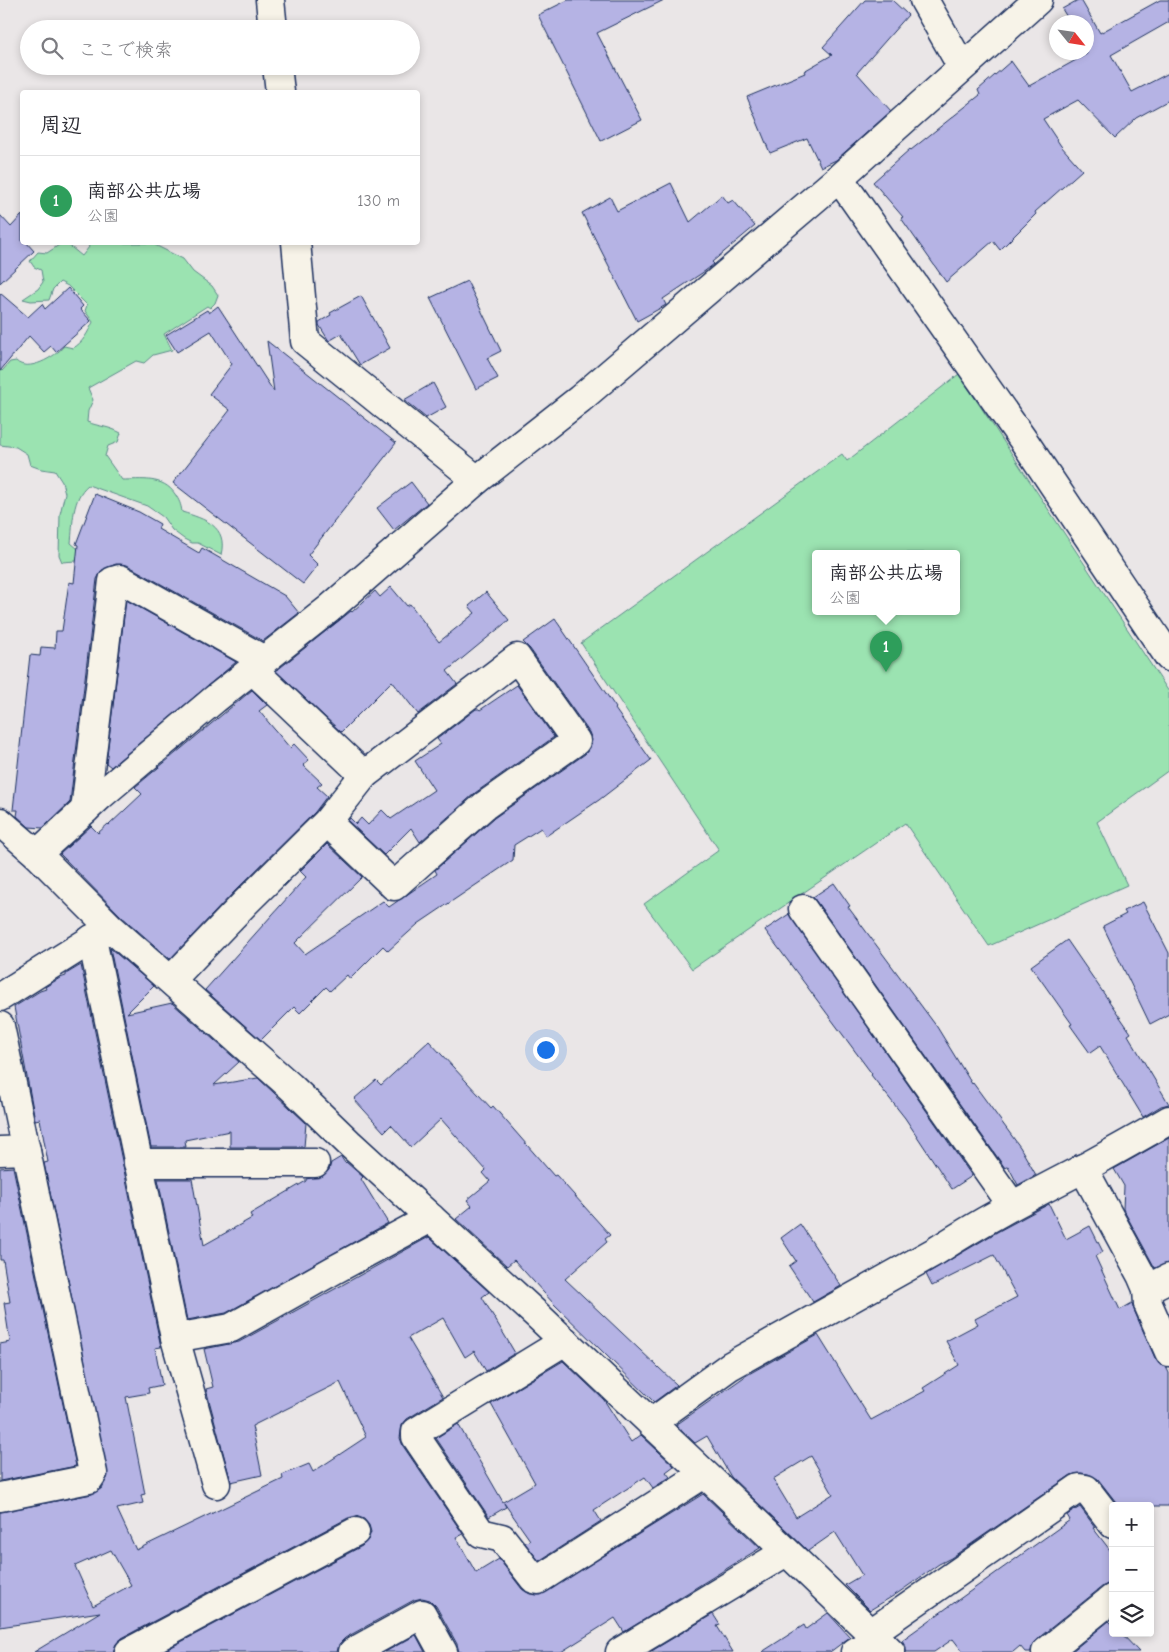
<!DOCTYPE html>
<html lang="ja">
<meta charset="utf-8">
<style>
:root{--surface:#fff;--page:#f2f2f3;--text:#2b2b33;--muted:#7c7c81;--line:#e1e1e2;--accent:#d1495b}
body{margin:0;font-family:"Comic Neue","Klee One",sans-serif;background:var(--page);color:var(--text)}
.controls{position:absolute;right:15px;bottom:15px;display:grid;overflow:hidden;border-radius:5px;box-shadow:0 2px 8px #0003}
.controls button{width:45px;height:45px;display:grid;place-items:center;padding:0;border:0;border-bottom:1px solid var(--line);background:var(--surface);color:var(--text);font:25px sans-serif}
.compass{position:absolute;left:1049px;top:15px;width:45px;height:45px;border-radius:50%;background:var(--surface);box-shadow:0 2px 8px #0003;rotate:120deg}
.you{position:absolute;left:545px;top:1049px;width:18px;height:18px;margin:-12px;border:4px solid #fff;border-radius:50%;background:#1a73e8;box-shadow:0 0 0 8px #1a73e833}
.badge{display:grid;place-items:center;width:32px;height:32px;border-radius:50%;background:var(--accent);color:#fff;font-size:16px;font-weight:700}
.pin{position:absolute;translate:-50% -41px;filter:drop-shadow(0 1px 2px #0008)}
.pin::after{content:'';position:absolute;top:26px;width:18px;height:15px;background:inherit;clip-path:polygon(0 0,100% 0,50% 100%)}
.popup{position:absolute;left:812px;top:550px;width:148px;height:65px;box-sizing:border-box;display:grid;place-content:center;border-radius:5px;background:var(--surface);filter:drop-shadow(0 1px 4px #0005);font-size:16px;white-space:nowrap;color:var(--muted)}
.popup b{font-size:19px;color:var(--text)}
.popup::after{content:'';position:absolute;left:50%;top:100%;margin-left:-10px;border:10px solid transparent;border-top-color:var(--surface)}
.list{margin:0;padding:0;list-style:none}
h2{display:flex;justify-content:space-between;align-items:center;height:65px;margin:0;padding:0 20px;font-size:21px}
h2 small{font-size:16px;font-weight:400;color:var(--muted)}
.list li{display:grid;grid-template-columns:32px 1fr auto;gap:15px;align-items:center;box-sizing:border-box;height:90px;padding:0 20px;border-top:1px solid var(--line)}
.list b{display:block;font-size:19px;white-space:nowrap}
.list p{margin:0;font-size:16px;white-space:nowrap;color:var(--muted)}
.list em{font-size:16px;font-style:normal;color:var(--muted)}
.icon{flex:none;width:28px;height:28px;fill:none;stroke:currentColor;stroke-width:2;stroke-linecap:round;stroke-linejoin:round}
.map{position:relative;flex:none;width:1169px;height:1652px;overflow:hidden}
.search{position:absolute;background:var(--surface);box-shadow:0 2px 8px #0003;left:20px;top:20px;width:400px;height:55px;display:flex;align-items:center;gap:12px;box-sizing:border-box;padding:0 18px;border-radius:28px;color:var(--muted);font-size:19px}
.panel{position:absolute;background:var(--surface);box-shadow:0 2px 8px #0003;left:20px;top:90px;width:400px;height:155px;border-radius:5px}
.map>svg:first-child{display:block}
</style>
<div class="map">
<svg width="1169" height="1652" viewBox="0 0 1169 1652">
<rect width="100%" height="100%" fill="#eae6e7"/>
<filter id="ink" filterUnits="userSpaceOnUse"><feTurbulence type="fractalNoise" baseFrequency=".02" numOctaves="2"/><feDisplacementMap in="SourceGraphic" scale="10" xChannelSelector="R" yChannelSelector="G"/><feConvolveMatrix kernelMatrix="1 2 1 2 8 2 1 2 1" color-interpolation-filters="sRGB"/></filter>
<g filter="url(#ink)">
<!-- green -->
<g fill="#9be3b1" stroke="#5b8988" fill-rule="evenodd">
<path d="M 62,243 L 66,243 L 82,256 L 89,247 L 87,243 L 151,243 L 183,259 L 193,272 L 212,286 L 218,295 L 215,303 L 210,308 L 207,306 L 164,334 L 172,350 L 153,355 L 144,363 L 136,361 L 88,388 L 93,400 L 88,411 L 87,422 C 100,427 108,426 121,433 L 118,442 L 108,446 L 105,456 L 122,480 C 141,480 163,476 175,494 C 179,500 181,504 182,512 C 205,519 228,526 221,555 L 198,543 L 192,543 L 184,539 L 172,530 L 163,517 L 147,506 L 88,485 C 72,498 73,523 71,543 L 78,549 L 80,557 L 76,561 L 62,562 L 59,555 L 60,514 L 65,493 L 62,482 L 55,471 L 41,469 L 30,465 L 27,454 L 16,447 L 0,445 L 0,369 L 2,371 L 10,362 L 16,361 C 28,373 55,357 64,346 L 73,348 C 83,343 88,332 93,322 L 85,311 L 87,305 L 68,286 L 60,282 L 53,289 L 49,300 L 31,301 L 23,299 L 38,289 L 43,282 L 41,270 L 34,267 L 30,261 L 38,252 L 47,253 Z"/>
<path d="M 959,374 L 1169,692 L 1169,770 L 1097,822 L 1127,885 L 989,946 L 905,823 L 692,969 L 644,904 L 719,850 L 581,643 L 842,454 L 847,461 ZM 816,553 L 956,553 L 956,611 L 816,611 Z"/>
</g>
<!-- building -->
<g fill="#b5b3e4" stroke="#1b2f5e" fill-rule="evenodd">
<polygon points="568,0 664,0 597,33 642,120 601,141 538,15"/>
<polygon points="865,0 892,0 908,15 857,73 891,111 836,160 821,167 807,138 770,153 747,97 805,73 804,71 832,55 823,47"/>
<polygon points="1078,0 1081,0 1100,33 1160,0 1169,0 1169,22 1111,55 1132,92 1169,73 1169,100 1136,118 1115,138 1078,100 1043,119 1061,146 1082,170 1035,212 1036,214 1000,250 993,241 946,282 901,218 903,217 873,182 910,149 911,150 980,95 978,90 1011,61 1029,86 1087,54 1086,22 1070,22 1062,9"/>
<polygon points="671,183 690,222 722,195 728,203 733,200 755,226 712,262 714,264 705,271 663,299 666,305 637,321 582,213 610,197 617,211"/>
<polygon points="0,215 11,227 22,215 22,242 26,242 34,251 0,283"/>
<polygon points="467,281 501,351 487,358 498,378 476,389 430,298"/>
<polygon points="68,288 83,306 80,309 91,321 56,352 51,346 44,352 29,336 0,371 0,293 28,317 42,304 45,309"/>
<polygon points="361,296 390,348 360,365 341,334 329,341 319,325 319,322 331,315 330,313"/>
<polygon points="218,306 274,392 267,341 396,443 308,555 318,565 303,584 173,483 230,410 209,394 232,364 211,331 177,352 166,335 207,310 209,313"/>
<polygon points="433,383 446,407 426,418 404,400"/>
<polygon points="411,482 427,503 394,530 377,508"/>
<polygon points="95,494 139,512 160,524 158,529 199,553 202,548 285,596 299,613 263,641 127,565 116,564 102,570 97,579 70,802 43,828 29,827 17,816 18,810 13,810 30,655 40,656 41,647 55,648 56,631 62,631 69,582 74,583 78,545 76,544"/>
<polygon points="391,587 407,606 410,604 439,642 475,613 469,606 486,592 509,620 447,671 457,684 418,714 392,681 341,732 276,671 351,611 352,612 375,591 380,597"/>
<polygon points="126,600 236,662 111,767 106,763"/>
<polygon points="555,619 616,708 615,709 651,760 599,800 546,836 541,828 514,845 513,860 418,924 388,951 383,946 350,979 347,975 330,991 326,987 300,1013 294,1007 261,1040 205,990 306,877 300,871 327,844 362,877 295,943 305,954 383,901 389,907 437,874 435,870 494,818 585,754 590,748 592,740 589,732 530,649 523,642"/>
<polygon points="517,685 554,737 475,793 420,842 411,828 384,855 348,821 350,818 356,824 361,818 368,825 382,810 391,819 434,790 415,761 441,744 437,739 476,709 479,709 480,710"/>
<polygon points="252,690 267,705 259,711 290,748 294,744 309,760 303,765 322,783 317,787 327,796 315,812 235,891 170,959 121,916 60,854 91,826 98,833 108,824 109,825 142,794 135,787"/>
<polygon points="834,883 850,906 848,907 937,1027 972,1084 973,1083 1020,1147 1036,1175 1018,1185 1008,1166 1005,1168 813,897"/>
<polygon points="1143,902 1169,953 1169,1014 1150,1024 1103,926 1126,914 1124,911"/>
<polygon points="789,914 972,1176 952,1189 905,1118 871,1075 872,1074 765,930"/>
<polygon points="1067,940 1131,1033 1128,1035 1169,1104 1161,1106 1143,1117 1100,1046 1090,1053 1070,1025 1072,1024 1031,966"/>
<polygon points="110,948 154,986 127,1013 172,1003 239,1062 214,1085 258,1078 306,1123 304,1147 230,1147 230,1131 185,1140 186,1147 151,1147"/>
<path d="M 81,965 L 161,1347 L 155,1348 L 162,1385 L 148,1388 L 149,1393 L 126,1397 L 145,1494 L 141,1495 L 143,1503 L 117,1509 L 136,1550 L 283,1479 L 282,1475 L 309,1464 L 313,1472 L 366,1437 L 340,1382 L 252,1426 L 262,1475 L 231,1482 L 206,1389 L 213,1387 L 204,1349 L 239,1342 L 429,1237 L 489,1292 L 482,1297 L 515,1353 L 486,1371 L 474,1351 L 465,1357 L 443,1318 L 408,1338 L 443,1397 L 407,1419 L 402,1425 L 400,1438 L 403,1446 L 463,1534 L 456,1537 L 476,1573 L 499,1559 L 522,1589 L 530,1594 L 541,1595 L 703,1494 L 760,1548 L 624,1632 L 615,1618 L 561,1652 L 459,1652 L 457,1644 L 436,1606 L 430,1600 L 422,1598 L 414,1600 L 345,1638 L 339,1644 L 337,1652 L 162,1652 L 362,1546 L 368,1540 L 371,1532 L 369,1525 L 364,1519 L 356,1516 L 348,1518 L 122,1638 L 116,1644 L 113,1652 L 34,1652 L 100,1612 L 0,1627 L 0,1512 L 92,1494 L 102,1488 L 108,1476 L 44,1163 L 48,1162 L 40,1119 L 35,1120 L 14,1007 L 40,991 L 46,989 L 45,987 L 60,978 L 66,976 L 66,974 ZM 111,1550 L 131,1585 L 93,1606 L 75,1566 Z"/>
<polygon points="429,1041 491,1108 493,1106 554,1176 556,1175 610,1235 605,1239 607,1242 565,1279 677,1385 654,1402 554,1304 514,1260 507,1266 456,1219 472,1206 467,1200 490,1181 483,1173 486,1170 441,1119 411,1147 391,1125 384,1132 354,1099 376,1080 381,1085"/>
<polygon points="1169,1138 1169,1263 1155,1268 1123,1209 1124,1186 1114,1169"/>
<polygon points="341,1157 345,1163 346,1162 363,1177 361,1179 388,1223 226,1313 187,1320 158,1179 192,1179 204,1245 252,1218 250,1214 306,1181 306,1179 323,1176 329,1170 331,1163"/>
<polygon points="13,1167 76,1466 0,1481 0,1344 10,1342 4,1303 10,1302 3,1260 0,1260 0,1168"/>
<path d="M 1049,1204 L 1066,1239 L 1090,1226 L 1103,1252 L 1095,1256 L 1120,1310 L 1132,1303 L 1134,1310 L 1155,1358 L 1159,1364 L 1166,1367 L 1169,1373 L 1169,1506 L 1119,1506 L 1098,1479 L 1088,1474 L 1081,1473 L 1071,1475 L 951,1558 L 939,1564 L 898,1593 L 870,1610 L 845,1585 L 862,1575 L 835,1532 L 808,1551 L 731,1477 L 707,1436 L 695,1443 L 676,1425 L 747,1375 L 818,1335 L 871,1420 L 925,1391 L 923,1388 L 959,1365 L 946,1341 L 978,1324 L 975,1319 L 1017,1297 L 994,1255 L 932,1286 L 926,1274 L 997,1232 ZM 811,1456 L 833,1494 L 796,1517 L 773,1479 Z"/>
<polygon points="800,1224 841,1286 813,1302 789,1266 796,1261 781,1238"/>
<polygon points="563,1361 604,1400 631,1442 641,1435 674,1466 666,1472 670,1477 653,1488 645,1477 594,1510 601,1521 539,1561 525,1543 530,1540 504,1503 506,1507 489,1517 436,1438 458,1424 503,1502 535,1483 491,1404"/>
<polygon points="1080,1507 1095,1527 1093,1528 1113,1554 1113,1583 1103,1586 1036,1640 1032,1646 1031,1652 1025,1652 1020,1646 1013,1652 963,1652 953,1639 934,1652 906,1652 906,1647 902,1640 1070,1520 1067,1515"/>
<polygon points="828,1613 850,1637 830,1652 762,1652 804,1625 806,1629"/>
<polygon points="713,1614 720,1625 717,1626 733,1652 650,1652"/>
<polygon points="1109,1621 1113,1625 1113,1633 1121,1633 1139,1652 1071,1652"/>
<polygon points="416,1635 425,1652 385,1652"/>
</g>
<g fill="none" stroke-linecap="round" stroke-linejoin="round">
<defs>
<g id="minor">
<polyline points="270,0 273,29"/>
<polyline points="924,0 962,67"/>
<polyline points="277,66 280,92"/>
<polyline points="839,178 1026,444 1169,657"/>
<polyline points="296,242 305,341 477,480"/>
<polyline points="253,670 364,775"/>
<polyline points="85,810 113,581 120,579 264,660"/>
<polyline points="0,822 37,854 110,927 290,1086 349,1143 537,1315 761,1527 891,1652"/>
<polyline points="37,854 100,796 215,699 329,609 477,480 580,399 839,178 1038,0"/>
<polyline points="803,909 1012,1205"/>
<polyline points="92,939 175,1338 231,1328 334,1270 431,1218"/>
<polyline points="171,980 246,902 327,822 364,775 517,658 576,741 484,806 394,886 327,822"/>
<polyline points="0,997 105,931"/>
<polyline points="0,1026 93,1473 89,1479 0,1497"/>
<polyline points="0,1151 26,1150"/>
<polyline points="138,1163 315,1163"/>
<polyline points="1083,1168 1141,1275 1147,1289 1148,1304 1169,1352"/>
<polyline points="1147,1289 1169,1278"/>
<polyline points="175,1338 216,1484"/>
<polyline points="565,1341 416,1432 416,1437 481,1533 502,1538 534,1579 538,1580 704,1474"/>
<path d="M 651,1423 L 730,1366 L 936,1251 C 983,1220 1032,1195 1082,1169 C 1111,1153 1140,1137 1169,1120"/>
<polyline points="871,1633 1079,1488 1086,1489 1113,1524"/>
<polyline points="129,1652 355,1532"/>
<polyline points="353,1652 422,1614 443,1652"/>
<polyline points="620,1652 786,1552"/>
<polyline points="855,1652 877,1639"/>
<polyline points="1046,1652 1113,1598"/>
</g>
</defs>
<!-- minor casing -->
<use href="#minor" stroke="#1b2f5e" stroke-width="31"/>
<!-- minor -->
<use href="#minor" stroke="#f7f3e8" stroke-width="28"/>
</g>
</g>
</svg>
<div class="controls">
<button>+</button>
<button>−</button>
<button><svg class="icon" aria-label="layers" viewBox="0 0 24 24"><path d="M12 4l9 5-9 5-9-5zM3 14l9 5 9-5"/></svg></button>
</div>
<svg class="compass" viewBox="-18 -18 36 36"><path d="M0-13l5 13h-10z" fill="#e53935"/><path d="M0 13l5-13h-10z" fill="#7c7c81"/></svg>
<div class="you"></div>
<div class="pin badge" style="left:886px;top:672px;background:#2e9e5b">1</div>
<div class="popup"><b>南部公共広場</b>公園</div>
<div class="search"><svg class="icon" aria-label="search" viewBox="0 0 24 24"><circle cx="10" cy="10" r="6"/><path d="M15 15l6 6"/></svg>ここで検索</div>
<section class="panel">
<h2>周辺<small></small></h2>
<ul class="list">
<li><span class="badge" style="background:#2e9e5b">1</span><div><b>南部公共広場</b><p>公園</p></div><em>130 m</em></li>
</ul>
</section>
</div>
